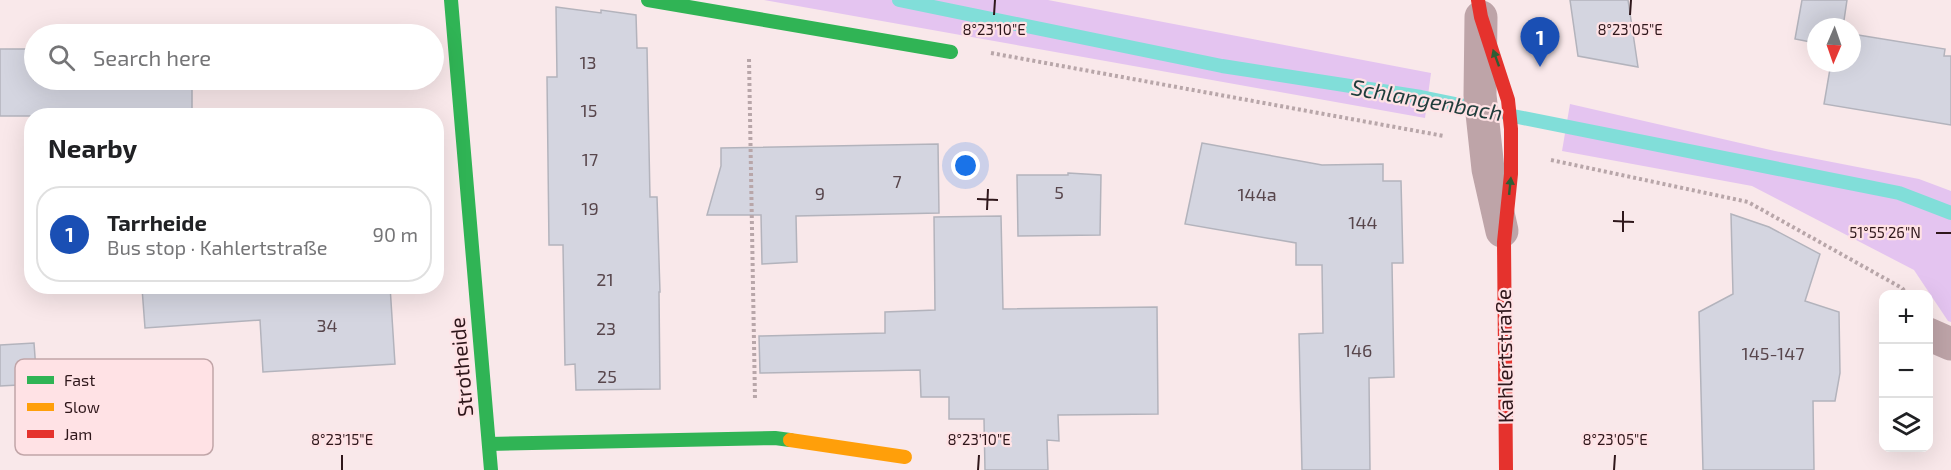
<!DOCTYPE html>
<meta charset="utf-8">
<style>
:root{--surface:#fff;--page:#f6f6f6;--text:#202124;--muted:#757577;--line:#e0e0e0;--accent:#111827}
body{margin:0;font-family:"Exo 2",sans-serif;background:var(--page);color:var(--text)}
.controls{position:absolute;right:18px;bottom:18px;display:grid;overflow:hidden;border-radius:12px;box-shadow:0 6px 24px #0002}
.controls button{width:54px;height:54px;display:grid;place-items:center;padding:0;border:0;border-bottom:2px solid var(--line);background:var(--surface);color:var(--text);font:30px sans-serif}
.compass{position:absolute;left:1807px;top:18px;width:54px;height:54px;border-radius:50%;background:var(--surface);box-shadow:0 6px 24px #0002;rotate:182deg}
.you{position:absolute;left:966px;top:166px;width:21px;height:21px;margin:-15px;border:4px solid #fff;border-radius:50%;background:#1a73e8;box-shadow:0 0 0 9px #1a73e833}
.badge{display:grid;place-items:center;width:39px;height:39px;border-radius:50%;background:var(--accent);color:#fff;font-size:20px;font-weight:700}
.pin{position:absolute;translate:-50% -50px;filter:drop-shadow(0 2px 3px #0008)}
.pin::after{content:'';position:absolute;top:32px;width:21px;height:18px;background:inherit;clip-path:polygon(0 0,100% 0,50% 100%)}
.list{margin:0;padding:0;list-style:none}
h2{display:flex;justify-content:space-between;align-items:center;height:78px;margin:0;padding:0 24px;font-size:26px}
h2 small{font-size:20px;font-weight:400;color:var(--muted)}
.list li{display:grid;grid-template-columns:39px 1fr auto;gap:18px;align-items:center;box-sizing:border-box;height:96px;margin:0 12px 12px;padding:0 12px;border:2px solid var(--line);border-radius:24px}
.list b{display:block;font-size:22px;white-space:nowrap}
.list p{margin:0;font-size:20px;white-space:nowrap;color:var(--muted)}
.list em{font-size:20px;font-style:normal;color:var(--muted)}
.icon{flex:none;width:33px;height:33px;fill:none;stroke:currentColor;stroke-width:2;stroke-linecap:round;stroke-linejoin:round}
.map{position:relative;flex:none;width:1951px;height:470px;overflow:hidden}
.search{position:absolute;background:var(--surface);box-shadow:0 6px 24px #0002;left:24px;top:24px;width:420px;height:66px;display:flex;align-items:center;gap:15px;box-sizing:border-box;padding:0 21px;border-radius:33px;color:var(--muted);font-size:22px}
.panel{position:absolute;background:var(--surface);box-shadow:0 6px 24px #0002;left:24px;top:108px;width:420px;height:186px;border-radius:24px}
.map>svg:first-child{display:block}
</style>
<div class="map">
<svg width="1951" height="470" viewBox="0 0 1951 470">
<rect width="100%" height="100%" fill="#f9e8ea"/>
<!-- green -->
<g fill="#e4c4f0">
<polygon points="764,0 1048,0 1431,73 1425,118"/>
<polygon points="1570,104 1775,151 1919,179 1951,191 1951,322 1948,321 1914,270 1752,186 1562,151"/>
</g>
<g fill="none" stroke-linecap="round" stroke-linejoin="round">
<!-- stream -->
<g stroke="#81ded9" stroke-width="14">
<polyline points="899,0 1222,66 1421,97 1480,109"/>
<polyline points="1508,115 1899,193 1951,213"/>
</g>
</g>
<!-- building -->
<g fill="#d4d5e0" stroke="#b3b3bc" stroke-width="1.5">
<polygon points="1570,0 1628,0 1638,67 1578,56"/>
<polygon points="1802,0 1847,0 1843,27 1816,27 1816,43 1795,39"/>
<polygon points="556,7 601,13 601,10 636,15 637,48 647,48 650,197 657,197 660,292 659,292 660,389 576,390 575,364 565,365 563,245 549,245 547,77 557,77"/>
<polygon points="1852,34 1945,49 1944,56 1951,56 1951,125 1824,104 1831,63 1852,63"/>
<polygon points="0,49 34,49 34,80 192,80 192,116 0,116"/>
<polygon points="1202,143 1322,165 1383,164 1383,181 1401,181 1403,263 1392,263 1394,377 1369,378 1370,470 1302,470 1299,334 1323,333 1322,265 1296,265 1296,243 1185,224"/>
<polygon points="938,144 939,213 796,216 797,262 762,264 761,215 707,215 721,166 721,148"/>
<polygon points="1068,173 1101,175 1100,235 1018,236 1017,175 1068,175"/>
<polygon points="1731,214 1769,227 1820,254 1805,301 1839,312 1840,373 1835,401 1813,401 1814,470 1703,470 1699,312 1733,294"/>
<polygon points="1001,216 1003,309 1157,307 1158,414 1058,415 1059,441 1047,440 1048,470 985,470 984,419 949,419 949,397 921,397 920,370 760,373 759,336 885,333 885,312 935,310 934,217"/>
<polygon points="163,286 390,286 395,364 263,372 260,320 145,328 142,288"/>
<polygon points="34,343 37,384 0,386 0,345"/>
</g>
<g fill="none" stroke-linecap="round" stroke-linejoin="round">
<!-- path -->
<g stroke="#b8a6a9" stroke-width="4" stroke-dasharray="3 3" stroke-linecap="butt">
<polyline points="991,53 1444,136"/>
<polyline points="749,59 755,399"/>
<polyline points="1551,160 1748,202 1902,288 1907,294"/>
</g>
<!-- street -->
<g stroke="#bea4a8" stroke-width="33">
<polyline points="1481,17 1480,95 1488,169 1502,231"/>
<polyline points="1928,334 1951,344"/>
</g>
<!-- fast -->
<g stroke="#30b455" stroke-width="14">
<polyline points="451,0 491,470"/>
<polyline points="648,0 951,52"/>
<polyline points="489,444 775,438 790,440"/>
</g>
<!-- slow -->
<polyline stroke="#ff9f0a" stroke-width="14" points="790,440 905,457"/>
<!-- jam -->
<polyline stroke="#e5322d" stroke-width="14" points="1478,0 1481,17 1508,100 1511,129 1511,174 1504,242 1506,470"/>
</g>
<!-- one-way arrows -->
<defs><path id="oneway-solid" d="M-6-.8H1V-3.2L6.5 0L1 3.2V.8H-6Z" transform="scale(1.5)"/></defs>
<g fill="#2f5e35">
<use href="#oneway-solid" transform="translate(1496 58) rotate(-110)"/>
<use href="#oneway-solid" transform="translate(1510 186) rotate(-84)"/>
</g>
<!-- ticks -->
<path fill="none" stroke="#2f171b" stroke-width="2" d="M 994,15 L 995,0M 1630,15 L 1631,0M 977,199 L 998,200M 987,210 L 988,189M 1613,221 L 1634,222M 1623,232 L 1623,211M 1936,233 L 1951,233M 342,470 L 342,455M 978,470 L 979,455M 1614,470 L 1615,455"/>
<g text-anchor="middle" stroke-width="4.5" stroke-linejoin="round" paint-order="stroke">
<!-- number labels -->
<g font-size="18" fill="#58464c">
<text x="588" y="69">13</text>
<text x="589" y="117">15</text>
<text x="590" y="166">17</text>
<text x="897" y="188">7</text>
<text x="1059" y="199">5</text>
<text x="820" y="200">9</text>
<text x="1257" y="201">144a</text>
<text x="590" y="215">19</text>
<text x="1363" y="229">144</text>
<text x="605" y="286">21</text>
<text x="327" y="332">34</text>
<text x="606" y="335">23</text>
<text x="1358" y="357">146</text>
<text x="1773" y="360">145-147</text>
<text x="607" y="383">25</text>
</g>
<!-- street labels -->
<g font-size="21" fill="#2f171b" stroke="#ffe2e5">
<text transform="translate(1505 356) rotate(-91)" y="7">Kahlertstraße</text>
<text transform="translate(462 367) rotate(-95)" y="7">Strotheide</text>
</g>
<!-- water labels -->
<g font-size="22" font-style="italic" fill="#1f3d3b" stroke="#ffe2e5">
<text transform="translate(1427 100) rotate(10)" y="8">Schlangenbach</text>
</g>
</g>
<!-- legend -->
<rect x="15" y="359" width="198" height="96" rx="9" fill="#ffe2e5" stroke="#c1a5a8" stroke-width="1.5"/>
<rect x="27" y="376" width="27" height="8" fill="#30b455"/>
<rect x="27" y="403" width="27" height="8" fill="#ff9f0a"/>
<rect x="27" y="430" width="27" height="8" fill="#e5322d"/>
<g font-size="16" fill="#2f171b">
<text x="64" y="386">Fast</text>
<text x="64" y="413">Slow</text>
<text x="64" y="440">Jam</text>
</g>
<g font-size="15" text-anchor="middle" fill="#2f171b" stroke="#ffe2e5" stroke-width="4.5" stroke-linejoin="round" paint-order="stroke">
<text x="994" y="35">8°23'10"E</text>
<text x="1630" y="35">8°23'05"E</text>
<text x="1885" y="238">51°55'26"N</text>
<text x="342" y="445">8°23'15"E</text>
<text x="979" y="445">8°23'10"E</text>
<text x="1615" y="445">8°23'05"E</text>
</g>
</svg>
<div class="controls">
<button>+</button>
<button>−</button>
<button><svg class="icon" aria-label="layers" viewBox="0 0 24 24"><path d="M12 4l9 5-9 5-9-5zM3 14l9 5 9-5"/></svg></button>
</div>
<svg class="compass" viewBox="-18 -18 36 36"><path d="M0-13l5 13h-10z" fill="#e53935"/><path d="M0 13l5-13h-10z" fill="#757577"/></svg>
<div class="you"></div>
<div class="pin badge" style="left:1540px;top:67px;background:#1a4fb4">1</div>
<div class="search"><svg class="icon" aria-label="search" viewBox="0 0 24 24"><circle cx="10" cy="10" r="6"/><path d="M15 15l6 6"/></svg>Search here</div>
<section class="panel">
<h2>Nearby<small></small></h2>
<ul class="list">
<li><span class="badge" style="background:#1a4fb4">1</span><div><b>Tarrheide</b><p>Bus stop · Kahlertstraße</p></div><em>90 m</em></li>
</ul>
</section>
</div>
